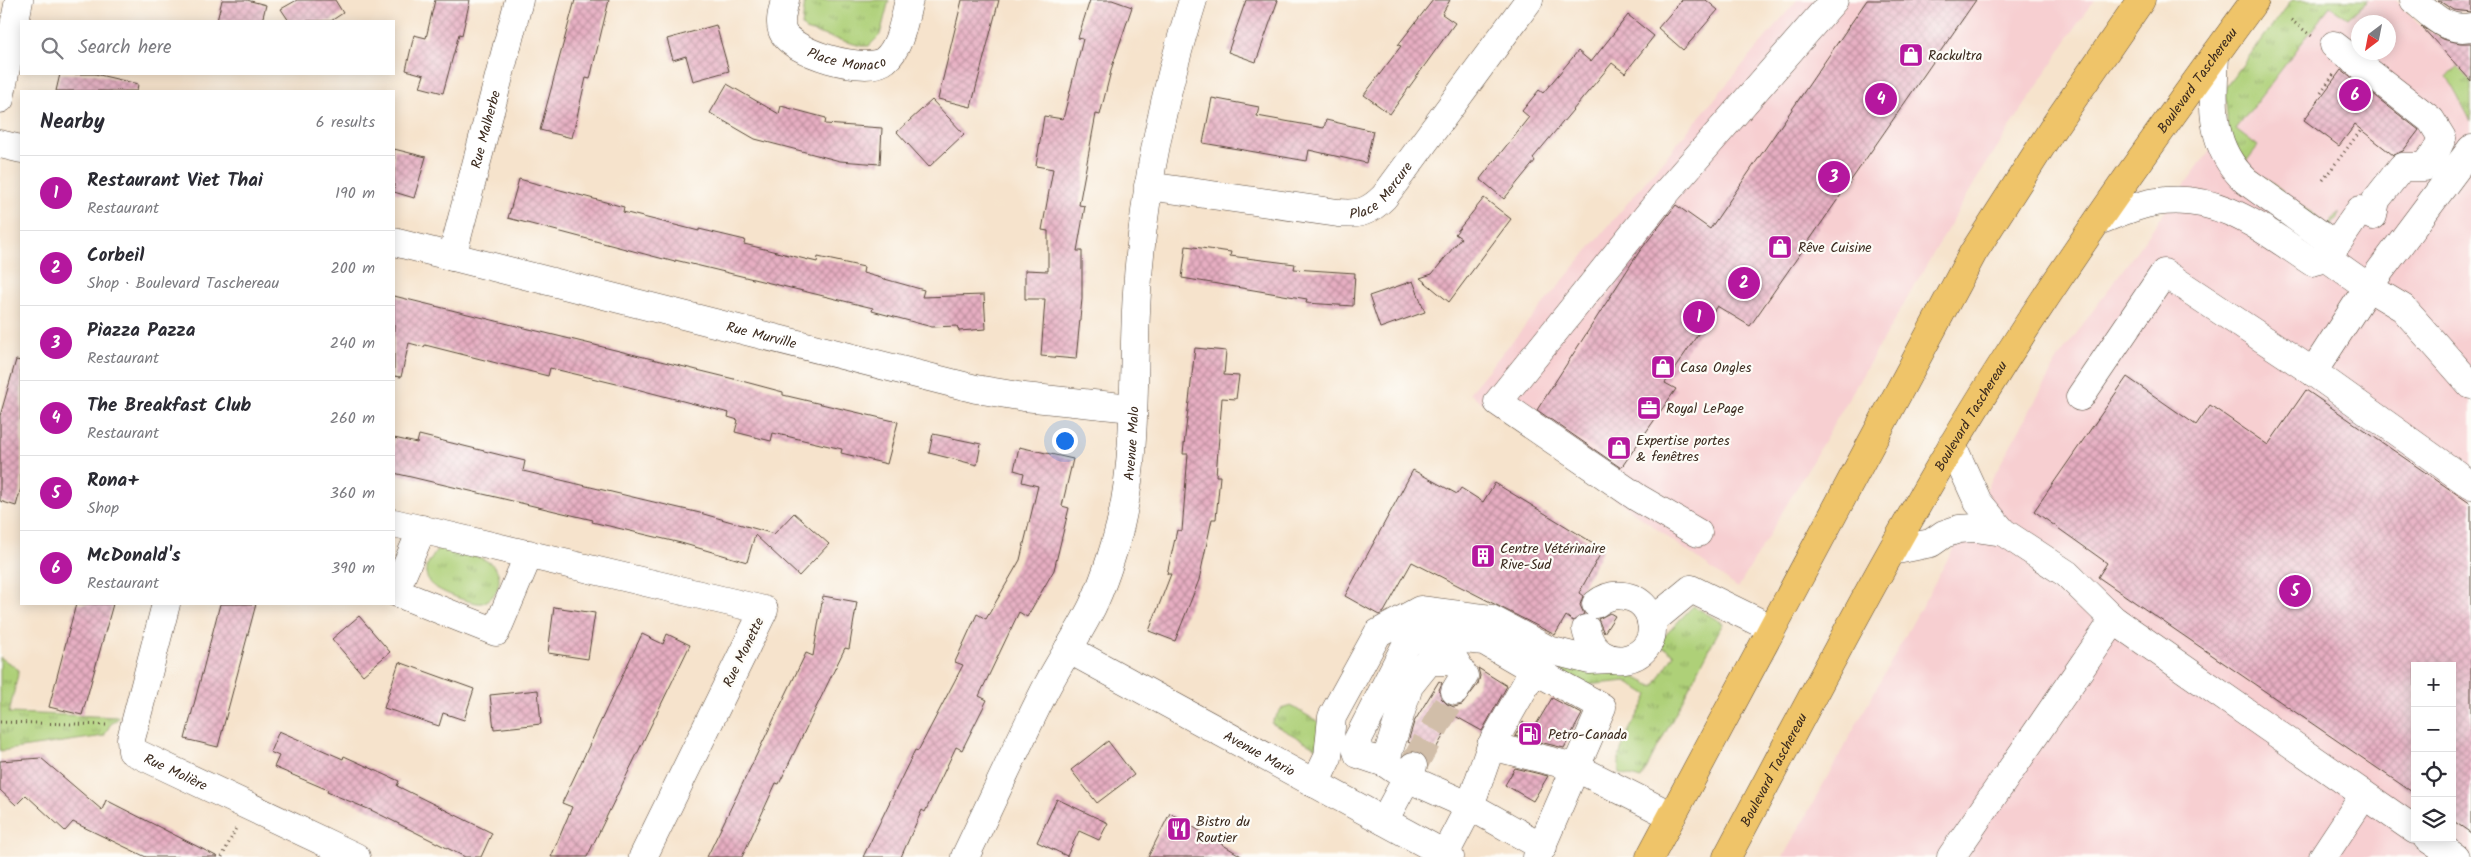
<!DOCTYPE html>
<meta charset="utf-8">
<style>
:root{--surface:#fff;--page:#f7f7f7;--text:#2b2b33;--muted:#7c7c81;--line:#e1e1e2;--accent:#b5179e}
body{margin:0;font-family:Kalam,sans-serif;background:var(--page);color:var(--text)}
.controls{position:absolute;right:15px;bottom:15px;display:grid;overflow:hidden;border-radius:0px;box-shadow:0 2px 12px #0003}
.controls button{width:45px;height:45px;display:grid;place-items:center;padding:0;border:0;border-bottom:1px solid var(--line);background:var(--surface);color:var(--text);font:25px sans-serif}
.compass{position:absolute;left:2351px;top:15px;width:45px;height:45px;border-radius:50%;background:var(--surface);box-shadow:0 2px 12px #0003;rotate:212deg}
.you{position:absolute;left:1064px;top:440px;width:18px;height:18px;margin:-12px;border:4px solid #fff;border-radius:50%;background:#1a73e8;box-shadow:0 0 0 8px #1a73e833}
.badge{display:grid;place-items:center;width:32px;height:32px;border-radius:50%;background:var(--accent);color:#fff;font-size:16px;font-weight:700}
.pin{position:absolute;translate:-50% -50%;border:2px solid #fff;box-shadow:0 1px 5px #0006}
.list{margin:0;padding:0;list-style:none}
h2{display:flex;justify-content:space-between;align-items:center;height:65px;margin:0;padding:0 20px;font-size:21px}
h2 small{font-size:16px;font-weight:400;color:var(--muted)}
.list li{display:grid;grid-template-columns:32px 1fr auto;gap:15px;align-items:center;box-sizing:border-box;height:75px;padding:0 20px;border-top:1px solid var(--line)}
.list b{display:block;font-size:19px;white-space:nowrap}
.list p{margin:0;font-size:16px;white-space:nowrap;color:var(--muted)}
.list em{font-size:16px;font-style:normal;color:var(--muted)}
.icon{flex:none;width:28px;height:28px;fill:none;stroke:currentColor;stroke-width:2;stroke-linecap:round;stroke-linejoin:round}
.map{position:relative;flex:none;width:2471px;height:857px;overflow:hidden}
.search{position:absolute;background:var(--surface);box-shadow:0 2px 12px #0003;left:20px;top:20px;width:375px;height:55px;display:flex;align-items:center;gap:12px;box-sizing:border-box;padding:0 18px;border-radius:0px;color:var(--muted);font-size:19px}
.panel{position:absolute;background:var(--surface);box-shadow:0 2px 12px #0003;left:20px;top:90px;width:375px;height:515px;border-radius:0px}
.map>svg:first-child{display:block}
</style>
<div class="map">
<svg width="2471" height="857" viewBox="0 0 2471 857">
<defs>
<pattern id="grass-tufts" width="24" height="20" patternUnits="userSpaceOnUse" patternTransform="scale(1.25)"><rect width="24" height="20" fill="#aed078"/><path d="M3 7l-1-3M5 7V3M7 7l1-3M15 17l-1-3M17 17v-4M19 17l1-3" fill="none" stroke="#8fa962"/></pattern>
<pattern id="building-cross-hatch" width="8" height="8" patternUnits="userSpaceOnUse" patternTransform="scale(1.25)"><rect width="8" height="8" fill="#e7aec2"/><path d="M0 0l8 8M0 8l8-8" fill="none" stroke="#bc8e9d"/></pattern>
</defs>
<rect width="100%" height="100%" fill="#fdfcf7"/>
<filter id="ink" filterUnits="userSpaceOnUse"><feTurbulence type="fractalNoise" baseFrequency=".02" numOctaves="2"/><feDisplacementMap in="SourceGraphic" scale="10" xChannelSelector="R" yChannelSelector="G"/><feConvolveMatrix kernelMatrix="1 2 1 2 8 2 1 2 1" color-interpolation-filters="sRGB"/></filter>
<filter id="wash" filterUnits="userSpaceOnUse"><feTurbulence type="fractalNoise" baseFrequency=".0096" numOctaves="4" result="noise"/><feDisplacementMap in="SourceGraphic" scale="20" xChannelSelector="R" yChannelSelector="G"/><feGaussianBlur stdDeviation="1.12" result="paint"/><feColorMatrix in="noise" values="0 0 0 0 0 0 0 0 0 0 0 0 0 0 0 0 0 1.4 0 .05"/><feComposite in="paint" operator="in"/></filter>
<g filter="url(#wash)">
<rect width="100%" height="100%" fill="#f6e3cc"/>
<!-- built -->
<g fill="#f7cfd1" fill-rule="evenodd">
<polygon points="1797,0 2095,0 2086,11 1978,177 1738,588 1469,393"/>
<path d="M 2319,0 L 2396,0 L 2465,74 L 2471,68 L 2471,857 L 1783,857 L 2060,356 ZM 2358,22 L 2388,22 L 2388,52 L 2358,52 ZM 2415,666 L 2452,666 L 2452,838 L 2415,838 Z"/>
</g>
<!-- grass -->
<g fill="url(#grass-tufts)" stroke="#747d4b">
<polygon points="805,0 889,0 880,35 869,46 861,46 806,30 802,26"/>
<polygon points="2292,0 2368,0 2348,18 2330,6 2236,129 2258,146 2245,163 2328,226 2339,212 2338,218 2329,227 2257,183 2229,145 2225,88"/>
<polygon points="2457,66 2471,68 2471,121 2447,77"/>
<path d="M 444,548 C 464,554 507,557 498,587 C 496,594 489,601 482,603 C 472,605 434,590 429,582 C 426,577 426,572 426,567 L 437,550 Z"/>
<path d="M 1693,606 L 1723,623 L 1641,779 L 1619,773 C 1616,742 1637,721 1648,695 L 1626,681 L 1586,685 L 1489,630 L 1611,665 L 1654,687 L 1674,654 L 1657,644 Z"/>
<polygon points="0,657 19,670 9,713 120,717 110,725 104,736 0,751"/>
<polygon points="1291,706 1322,724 1320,750 1271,723 1281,709"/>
</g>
<g id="blocks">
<!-- building -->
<g fill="url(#building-cross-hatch)">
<polygon points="222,0 247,0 266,5 262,21 217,21"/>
<polygon points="297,0 335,0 343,13 331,21 289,21 281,9"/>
<polygon points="435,0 470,0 462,35 459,34 443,93 420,87 424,75 406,70 414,35 426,38"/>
<polygon points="575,0 609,0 590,79 586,78 572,138 540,130"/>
<polygon points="962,0 999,0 971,107 938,99"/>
<polygon points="1090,0 1112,0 1132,7 1112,67 1100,115 1096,114 1079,205 1085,206 1077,251 1082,251 1082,299 1076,359 1041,356 1045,299 1025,299 1025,270 1048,271 1048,231 1042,230 1053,169 1036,166 1044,116 1063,119 1083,39 1078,38"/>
<polygon points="1246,0 1278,0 1256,62 1228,52"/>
<polygon points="1433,0 1450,0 1442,14 1455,23 1390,114 1364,95 1401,46 1398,45"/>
<polygon points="1682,0 1706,0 1718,10 1683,50 1658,28"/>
<polygon points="1867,0 1976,0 1750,326 1717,306 1665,383 1676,389 1621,468 1537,410 1639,252 1676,205 1710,229"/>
<polygon points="2438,0 2471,0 2471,12 2453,10"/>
<polygon points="1628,15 1654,36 1625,73 1612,63 1533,158 1535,161 1504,199 1480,179 1529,117 1522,111 1539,90 1543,93 1578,51 1591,62"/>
<polygon points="716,25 729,71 693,81 686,56 673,60 667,39"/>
<polygon points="2421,26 2442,39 2460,43 2471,43 2471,81"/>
<polygon points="2341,70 2419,130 2403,151 2393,155 2355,125 2339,146 2304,120"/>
<polygon points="60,74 95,74 138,84 137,91 56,91"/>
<polygon points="727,84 779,114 781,106 826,118 825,124 882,128 880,164 840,161 755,139 710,113"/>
<polygon points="1212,98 1259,107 1257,116 1324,128 1326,120 1373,131 1366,163 1309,150 1307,161 1203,143"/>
<polygon points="932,100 964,134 929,167 897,132"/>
<polygon points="394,149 426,157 414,198 394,192"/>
<polygon points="519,179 624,207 623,212 699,231 699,229 745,240 744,244 817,262 818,257 864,267 863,273 924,290 922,297 984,295 986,329 959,331 957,326 932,327 872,311 873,308 675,260 675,262 508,218"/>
<polygon points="1484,198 1511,219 1449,302 1420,278 1432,274 1461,238 1455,234"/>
<polygon points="1186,246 1231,252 1230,256 1295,264 1294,269 1355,273 1353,306 1306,303 1307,299 1182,278"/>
<polygon points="1413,281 1425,312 1380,328 1369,296"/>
<polygon points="394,296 738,380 783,392 783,395 898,422 887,464 841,453 842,449 773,433 771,441 735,432 738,420 728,417 729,413 625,386 550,368 548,376 425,345 424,347 409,343 401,377 394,376"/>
<polygon points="1195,348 1226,351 1224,375 1239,376 1236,399 1222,398 1216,476 1220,476 1216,519 1212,519 1199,580 1175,641 1149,631 1171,574 1167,574 1177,530 1182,531 1188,454 1183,454"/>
<polygon points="16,360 21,361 21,488 16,506 0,501 0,416"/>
<polygon points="2127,377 2196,425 2210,405 2268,445 2306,390 2471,504 2471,833 2452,820 2452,666 2415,666 2415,794 2098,577 2107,563 2034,511"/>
<polygon points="933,434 981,444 977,465 929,453"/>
<polygon points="419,435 525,461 523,471 700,513 774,534 794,513 829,544 799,576 755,535 747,562 681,543 592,522 593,520 394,473 394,438 417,443"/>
<polygon points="1019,447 1073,459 1062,506 1069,508 1054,570 1027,617 1019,612 979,696 987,700 962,750 956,747 925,812 922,810 901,857 863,857 915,750 918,751 963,665 955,662 977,614 986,619 1020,560 1038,486 1022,482 1024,473 1014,470"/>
<polygon points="1413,470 1457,494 1461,488 1483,502 1495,483 1603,549 1579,593 1583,596 1580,605 1584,614 1573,621 1566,616 1555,635 1412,562 1384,612 1379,615 1345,596"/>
<polygon points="823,596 857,602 849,649 845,648 779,784 776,783 742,857 707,857 806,653 813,656"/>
<polygon points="76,604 113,604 82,715 49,707"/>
<polygon points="220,604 256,604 218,747 185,739"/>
<polygon points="554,607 595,613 588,659 548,653"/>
<polygon points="1610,613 1615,616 1604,633 1598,619"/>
<polygon points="359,616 390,652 363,675 332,639"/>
<polygon points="642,634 663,644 667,634 690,645 587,857 551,857 572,807 562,803"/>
<polygon points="399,662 474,689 464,720 443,713 439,726 384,708"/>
<polygon points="1478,668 1507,686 1482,731 1455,716 1428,762 1420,752 1407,752 1412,744 1408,742 1414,722 1439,681 1442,683 1439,690 1441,698 1447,704 1454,707 1462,705 1478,684 1480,676"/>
<polygon points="538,690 541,724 494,729 490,695"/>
<polygon points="1552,698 1582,714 1564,748 1515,736 1523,722 1534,728"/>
<polygon points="279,731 343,759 344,756 399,781 397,786 492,833 481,857 465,857 373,811 327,792 328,790 274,767 279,756 270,752"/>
<polygon points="1108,741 1134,775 1097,803 1071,770"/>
<polygon points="41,758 102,810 106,800 218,857 146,857 73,822 65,831 26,795 16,805 0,790 0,761"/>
<polygon points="1515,768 1548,776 1533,801 1505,785"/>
<polygon points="1057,799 1108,823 1099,840 1079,831 1067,856 1037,842"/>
<polygon points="1170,813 1243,857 1148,857"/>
</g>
</g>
</g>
<g filter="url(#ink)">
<use href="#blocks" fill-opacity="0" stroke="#574638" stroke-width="1"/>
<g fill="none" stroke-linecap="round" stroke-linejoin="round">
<!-- minor-tunnel -->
<polyline stroke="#d1bea9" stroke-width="28" stroke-dasharray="28 14" stroke-linecap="butt" points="1413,766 1455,691"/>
<defs>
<g id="minor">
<path id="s1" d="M 785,0 C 783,9 779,21 782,30 C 789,53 868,75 885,60 C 901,47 904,19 909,0"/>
<path d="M 2414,0 C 2432,15 2446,32 2471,27"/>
<path d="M 2215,55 C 2213,103 2208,146 2246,181 L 2328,240 L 2327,258"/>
<polyline points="0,99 19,0"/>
<polyline points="0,144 21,149"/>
<path id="s2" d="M 1148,186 L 1338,213 C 1359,215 1369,212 1384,197 L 1529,0"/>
<path d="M 2098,221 C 2117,214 2136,205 2156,202 C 2219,192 2262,229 2312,262 L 2327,258 L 2360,210 L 2373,216 L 2376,200 L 2402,167 L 2424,167 L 2436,151 L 2442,138 L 2431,120 L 2334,45"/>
<path id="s3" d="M 394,242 L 976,389 L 1024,397 L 1132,408"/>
<path id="s4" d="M 452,257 L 519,0"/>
<polyline points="2327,258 2368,287 2403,308 2471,385"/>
<polyline points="2313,372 2368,287 2471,149"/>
<polyline points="2080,397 2164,273 2313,372 2471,485"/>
<polyline points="1952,445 1978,502 2003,532 2067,574 2114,620 2415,830"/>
<polyline points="394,523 764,610 643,857"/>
<polyline points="422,529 395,592 496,632 529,554"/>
<polyline points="1698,533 1638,498 1498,402 1664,195 1834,0"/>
<polyline points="1892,551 1931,543 1944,534 1959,529 1975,528 2003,532"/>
<path id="s5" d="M 166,604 L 131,739 L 132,751 L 356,857"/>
<polyline points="1651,622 1691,589 1771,628"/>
<path d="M 1586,629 C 1596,679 1664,662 1650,617 C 1647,608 1640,601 1632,598 C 1618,593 1607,595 1596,604"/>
<path id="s6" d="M 1068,649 L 1450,857"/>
<polyline points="1491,746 1575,767 1672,816"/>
<polyline points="1385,763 1409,686 1429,661 1455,661 1464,676 1455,691"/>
<polyline points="1413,766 1407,778 1385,763 1358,754 1355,745 1407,643 1422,635 1484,641 1534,670"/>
<polyline points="1315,784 1328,757 1332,717 1378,633 1420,610 1491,619 1549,650 1589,660 1612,659"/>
<polyline points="1384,821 1407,778 1470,806 1543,847"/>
<polyline points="2427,838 2455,857"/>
<polyline points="1445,854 1470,806 1491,746 1534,670 1602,707 1537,857"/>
<path id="s7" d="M 965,857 C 991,803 1016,748 1043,694 C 1058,664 1077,637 1092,607 C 1104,582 1113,553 1120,526 C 1138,450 1132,370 1137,292 C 1143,193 1163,95 1193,0"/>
<polyline points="1951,857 2114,620"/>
<polyline points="2323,857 2364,795"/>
</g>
<g id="major">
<polyline points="1650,857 1973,253 2055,125 2141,0"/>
<path id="s8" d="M 1727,857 C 1797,726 1865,594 1940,466 C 2035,304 2145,151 2255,0"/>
</g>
</defs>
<!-- minor casing -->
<use href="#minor" stroke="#574638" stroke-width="29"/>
<!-- major casing -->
<use href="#major" stroke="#574638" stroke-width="29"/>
<!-- path -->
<g stroke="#574638" stroke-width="3" stroke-dasharray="1 4" stroke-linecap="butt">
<polyline points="2291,20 2313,37"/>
<polyline points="2321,92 2334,74"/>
<polyline points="2323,180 2361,130"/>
<polyline points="0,722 109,725"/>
<polyline points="222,857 236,828"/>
</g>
<!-- minor -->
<use href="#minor" stroke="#fff" stroke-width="28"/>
<!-- major -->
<use href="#major" stroke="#efc469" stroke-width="28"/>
</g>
</g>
<!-- icons -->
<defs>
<symbol id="shop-square" viewBox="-11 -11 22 22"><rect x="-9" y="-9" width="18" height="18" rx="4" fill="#b5179e" stroke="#fdfcf7"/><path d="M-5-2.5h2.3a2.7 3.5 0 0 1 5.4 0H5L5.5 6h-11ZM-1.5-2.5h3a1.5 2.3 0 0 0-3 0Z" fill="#fff"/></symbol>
<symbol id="office-square" viewBox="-11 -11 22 22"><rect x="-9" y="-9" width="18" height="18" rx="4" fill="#b5179e" stroke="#fdfcf7"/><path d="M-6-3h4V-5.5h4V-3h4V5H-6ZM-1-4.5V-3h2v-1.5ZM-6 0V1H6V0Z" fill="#fff"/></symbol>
<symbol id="building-square" viewBox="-11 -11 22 22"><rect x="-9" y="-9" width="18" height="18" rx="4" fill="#b5179e" stroke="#fdfcf7"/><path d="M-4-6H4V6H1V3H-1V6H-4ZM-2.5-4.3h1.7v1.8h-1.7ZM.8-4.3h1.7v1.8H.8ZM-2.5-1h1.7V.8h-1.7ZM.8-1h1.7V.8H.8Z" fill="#fff"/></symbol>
<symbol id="fuel-square" viewBox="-11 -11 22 22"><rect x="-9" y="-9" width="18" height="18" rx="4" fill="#b5179e" stroke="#fdfcf7"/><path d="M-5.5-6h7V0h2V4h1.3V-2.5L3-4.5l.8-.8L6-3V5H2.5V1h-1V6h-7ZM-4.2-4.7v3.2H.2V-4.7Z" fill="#fff"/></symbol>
<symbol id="restaurant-square" viewBox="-11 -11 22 22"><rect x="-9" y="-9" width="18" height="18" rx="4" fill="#b5179e" stroke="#fdfcf7"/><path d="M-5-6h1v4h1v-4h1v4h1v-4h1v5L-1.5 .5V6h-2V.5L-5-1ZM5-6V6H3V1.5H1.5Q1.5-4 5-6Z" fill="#fff"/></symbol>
</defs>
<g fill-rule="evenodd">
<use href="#shop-square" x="1897" y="41" width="28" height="28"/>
<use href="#shop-square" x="1766" y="233" width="28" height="28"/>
<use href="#shop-square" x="1649" y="353" width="28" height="28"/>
<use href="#office-square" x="1635" y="394" width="28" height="28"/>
<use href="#shop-square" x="1605" y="434" width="28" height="28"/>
<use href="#building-square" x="1469" y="542" width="28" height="28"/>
<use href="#fuel-square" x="1516" y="720" width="28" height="28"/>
<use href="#restaurant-square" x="1165" y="815" width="28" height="28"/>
</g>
<g text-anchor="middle" stroke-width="4.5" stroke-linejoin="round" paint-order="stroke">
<!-- street labels -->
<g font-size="14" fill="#3b2a1e" stroke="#fdfcf7">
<text dy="5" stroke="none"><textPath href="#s1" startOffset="105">Place Monaco</textPath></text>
<text dy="5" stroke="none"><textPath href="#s8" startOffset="909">Boulevard Taschereau</textPath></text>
<text dy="5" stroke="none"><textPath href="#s4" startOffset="132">Rue Malherbe</textPath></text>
<text dy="5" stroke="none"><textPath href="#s2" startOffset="244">Place Mercure</textPath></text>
<text dy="5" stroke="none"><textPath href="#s3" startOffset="379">Rue Murville</textPath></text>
<text dy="5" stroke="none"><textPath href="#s8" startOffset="504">Boulevard Taschereau</textPath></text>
<text dy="5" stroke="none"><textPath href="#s7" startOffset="450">Avenue Malo</textPath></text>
<text transform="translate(743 652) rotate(-64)" y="5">Rue Monette</text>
<text dy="5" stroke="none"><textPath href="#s6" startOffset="218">Avenue Mario</textPath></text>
<text dy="5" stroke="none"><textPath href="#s8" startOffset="99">Boulevard Taschereau</textPath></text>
<text dy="5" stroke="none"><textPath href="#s5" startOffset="200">Rue Molière</textPath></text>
</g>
<!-- poi labels -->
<g font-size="14" fill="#3b2a1e" stroke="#fdfcf7" text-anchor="start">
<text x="1928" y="60">Rackultra</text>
<text x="1798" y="252">Rêve Cuisine</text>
<text x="1680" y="372">Casa Ongles</text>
<text x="1666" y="413">Royal LePage</text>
<text x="1636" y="445">Expertise portes<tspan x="1636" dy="16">&amp; fenêtres</tspan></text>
<text x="1500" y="553">Centre Vétérinaire<tspan x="1500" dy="16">Rive-Sud</tspan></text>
<text x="1548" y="739">Petro-Canada</text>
<text x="1196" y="826">Bistro du<tspan x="1196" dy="16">Routier</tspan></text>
</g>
</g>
</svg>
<div class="controls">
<button>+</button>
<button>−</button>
<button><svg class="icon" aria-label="locate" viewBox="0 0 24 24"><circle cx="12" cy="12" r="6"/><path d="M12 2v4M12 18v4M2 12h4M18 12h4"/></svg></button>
<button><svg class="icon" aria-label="layers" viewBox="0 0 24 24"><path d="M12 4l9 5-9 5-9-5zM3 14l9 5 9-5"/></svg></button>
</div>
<svg class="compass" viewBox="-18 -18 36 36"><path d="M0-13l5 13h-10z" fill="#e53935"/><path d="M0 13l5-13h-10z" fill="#7c7c81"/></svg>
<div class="you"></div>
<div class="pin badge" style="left:1699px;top:317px">1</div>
<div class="pin badge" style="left:1744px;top:283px">2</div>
<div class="pin badge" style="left:1834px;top:177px">3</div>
<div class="pin badge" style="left:1881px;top:99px">4</div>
<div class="pin badge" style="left:2295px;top:591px">5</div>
<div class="pin badge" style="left:2355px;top:95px">6</div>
<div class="search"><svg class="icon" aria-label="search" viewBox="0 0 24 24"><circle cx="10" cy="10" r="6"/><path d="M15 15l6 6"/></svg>Search here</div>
<section class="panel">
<h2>Nearby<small>6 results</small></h2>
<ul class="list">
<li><span class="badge">1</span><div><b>Restaurant Viet Thai</b><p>Restaurant</p></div><em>190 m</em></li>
<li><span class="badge">2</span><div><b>Corbeil</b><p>Shop · Boulevard Taschereau</p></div><em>200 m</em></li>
<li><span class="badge">3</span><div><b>Piazza Pazza</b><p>Restaurant</p></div><em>240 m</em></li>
<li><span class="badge">4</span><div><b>The Breakfast Club</b><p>Restaurant</p></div><em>260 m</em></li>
<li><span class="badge">5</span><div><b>Rona+</b><p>Shop</p></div><em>360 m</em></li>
<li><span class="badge">6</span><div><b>McDonald's</b><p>Restaurant</p></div><em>390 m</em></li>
</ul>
</section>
</div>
